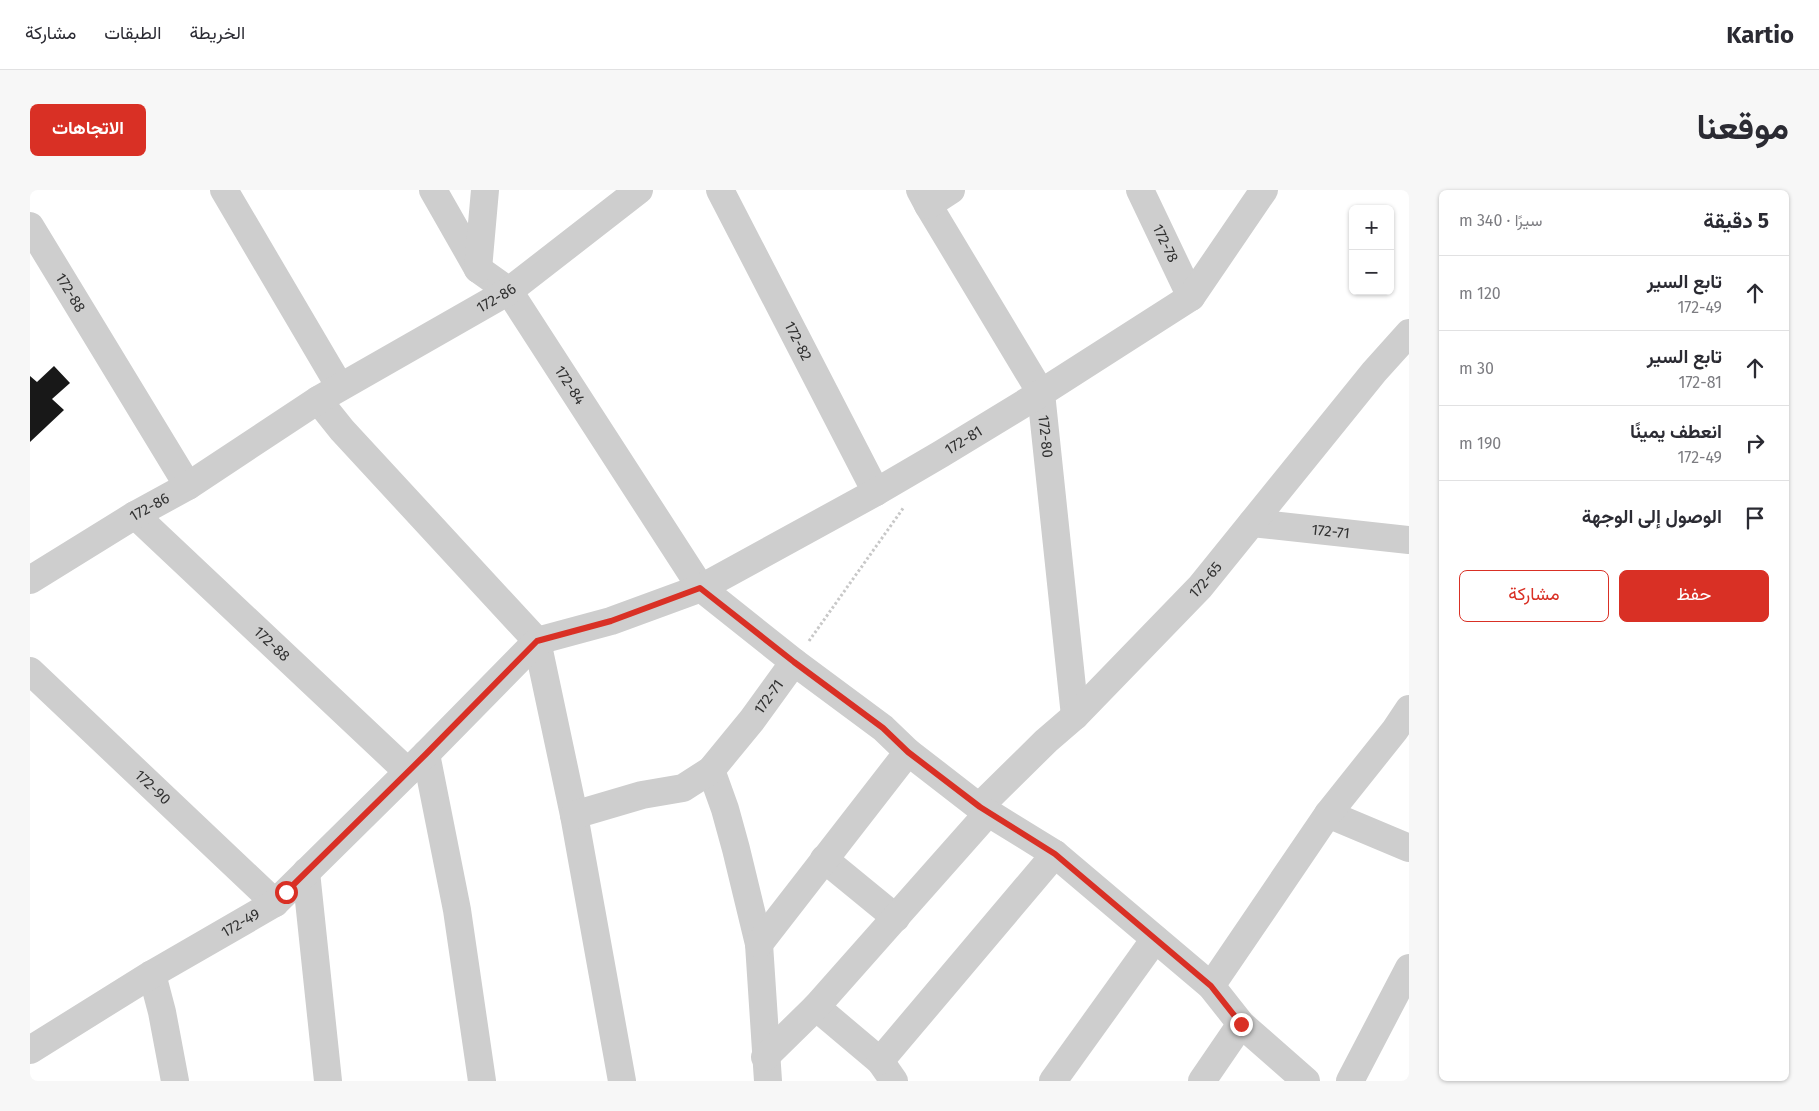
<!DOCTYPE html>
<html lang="ar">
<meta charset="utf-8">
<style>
:root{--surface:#fff;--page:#f7f7f7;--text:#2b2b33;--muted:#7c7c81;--line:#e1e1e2;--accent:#d93025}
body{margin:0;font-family:"Fira Sans",Vazirmatn,sans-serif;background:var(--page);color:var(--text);direction:rtl}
.controls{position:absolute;right:15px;top:15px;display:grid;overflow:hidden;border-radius:8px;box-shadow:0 1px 4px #0004}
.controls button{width:45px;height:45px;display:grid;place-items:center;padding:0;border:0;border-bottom:1px solid var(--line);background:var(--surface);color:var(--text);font:25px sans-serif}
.stop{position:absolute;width:15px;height:15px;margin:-11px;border:4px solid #d93025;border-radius:50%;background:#fff}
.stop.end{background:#d93025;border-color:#fff;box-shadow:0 1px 5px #0008}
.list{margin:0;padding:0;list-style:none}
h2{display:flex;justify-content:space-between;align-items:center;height:65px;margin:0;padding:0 20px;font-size:21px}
h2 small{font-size:16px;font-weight:400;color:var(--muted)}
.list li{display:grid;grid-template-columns:32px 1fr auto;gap:15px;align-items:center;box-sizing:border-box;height:75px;padding:0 20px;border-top:1px solid var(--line)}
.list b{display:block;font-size:19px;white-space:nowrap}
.list p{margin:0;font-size:16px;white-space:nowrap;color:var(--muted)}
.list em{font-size:16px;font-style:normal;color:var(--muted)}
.actions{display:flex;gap:10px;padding:15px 20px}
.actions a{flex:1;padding:11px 0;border:1px solid var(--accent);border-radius:8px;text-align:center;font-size:18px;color:var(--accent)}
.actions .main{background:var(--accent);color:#fff}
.icon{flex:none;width:28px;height:28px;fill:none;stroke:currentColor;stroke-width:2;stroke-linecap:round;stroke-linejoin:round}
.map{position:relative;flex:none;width:1379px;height:891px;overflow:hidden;direction:ltr;border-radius:8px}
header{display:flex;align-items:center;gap:30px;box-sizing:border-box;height:70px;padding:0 25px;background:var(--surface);border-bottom:1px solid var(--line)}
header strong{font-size:24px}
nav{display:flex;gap:28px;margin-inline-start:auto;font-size:18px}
.intro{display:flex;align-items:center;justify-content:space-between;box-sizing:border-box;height:120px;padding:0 30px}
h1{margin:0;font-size:35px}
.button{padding:12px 22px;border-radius:8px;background:var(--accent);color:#fff;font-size:18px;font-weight:700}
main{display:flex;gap:30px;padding:0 30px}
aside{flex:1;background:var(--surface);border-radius:8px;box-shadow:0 1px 4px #0004}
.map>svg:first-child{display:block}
</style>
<header>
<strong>Kartio</strong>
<nav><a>الخريطة</a><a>الطبقات</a><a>مشاركة</a></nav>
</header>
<div class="intro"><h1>موقعنا</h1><a class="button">الاتجاهات</a></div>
<main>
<aside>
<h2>5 دقيقة<small>سيرًا · 340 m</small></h2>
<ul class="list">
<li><svg class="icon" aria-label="ahead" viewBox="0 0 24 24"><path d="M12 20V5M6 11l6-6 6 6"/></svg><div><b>تابع السير</b><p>172-49</p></div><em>120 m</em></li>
<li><svg class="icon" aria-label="ahead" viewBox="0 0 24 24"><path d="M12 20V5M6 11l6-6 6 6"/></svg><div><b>تابع السير</b><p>172-81</p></div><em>30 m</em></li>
<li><svg class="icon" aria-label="right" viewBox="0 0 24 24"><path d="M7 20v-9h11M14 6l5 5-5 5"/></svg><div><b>انعطف يمينًا</b><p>172-49</p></div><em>190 m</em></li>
<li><svg class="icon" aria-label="arrive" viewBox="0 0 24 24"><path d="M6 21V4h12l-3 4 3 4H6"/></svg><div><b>الوصول إلى الوجهة</b></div></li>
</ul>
<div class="actions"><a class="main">حفظ</a><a>مشاركة</a></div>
</aside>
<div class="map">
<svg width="1379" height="891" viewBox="0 0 1379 891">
<rect width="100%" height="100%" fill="#fff"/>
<!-- building -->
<polygon fill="#181818" points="24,176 40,193 22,209 34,220 0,252 0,186 7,192"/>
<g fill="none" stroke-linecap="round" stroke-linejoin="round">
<!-- path -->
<polyline stroke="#c8c8c8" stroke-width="3" stroke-dasharray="2.5 2.5" stroke-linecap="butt" points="779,451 874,317"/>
<!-- minor -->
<g stroke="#cecece" stroke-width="28">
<polyline points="194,0 310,197"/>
<path id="s1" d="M 403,0 L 448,79 L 479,101 L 671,398 L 764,472 L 853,538 L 878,562 L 949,617 L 1025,664 L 1181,796 L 1211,834 L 1276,891"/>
<path id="s2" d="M 690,0 L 846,302"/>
<path id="s3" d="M 890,0 L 898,15 L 1011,203 L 1045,526"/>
<path id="s4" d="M 1110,0 L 1161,107"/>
<polyline points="898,15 921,0"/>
<path id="s5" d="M 0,36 L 158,296"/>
<polyline points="448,79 455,0"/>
<polyline points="288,210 312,240 507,451 544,625 592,891"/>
<path id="s6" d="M 105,325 L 378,582"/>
<path id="s7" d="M 1222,333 L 1379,350"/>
<path id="s8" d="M 0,390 L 105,325 L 158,296 L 288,210 L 479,101 L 609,0"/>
<path id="s9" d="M 0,481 L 245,713"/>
<polyline points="396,564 427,720 452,891"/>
<polyline points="681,580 695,619 706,659 729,754 738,891"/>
<path id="s10" d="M 949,617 L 1016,551 L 1045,526 L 1170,397 L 1344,182 L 1379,143"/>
<polyline points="1298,624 1379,658"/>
<path id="s11" d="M 544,625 L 612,605 L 653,598 L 681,580 L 722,530 L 764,472"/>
<polyline points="794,669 866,728"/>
<polyline points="276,682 298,891"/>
<polyline points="729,754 878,562"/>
<polyline points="122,784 132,822 145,891"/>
<polyline points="1181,796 1298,624 1365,540 1379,519"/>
<polyline points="786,817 850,871 864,891"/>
<path id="s12" d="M 0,860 L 122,784 L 245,713 L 396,564 L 507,451 L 581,431 L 671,398 L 846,302 L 911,264 L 1011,203 L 1161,107 L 1234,0"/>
<polyline points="735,867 786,817 958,623"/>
<polyline points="850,871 1025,664"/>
<polyline points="1023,891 1125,749"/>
<polyline points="1172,891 1211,834"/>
<polyline points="1320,891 1379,778"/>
</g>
</g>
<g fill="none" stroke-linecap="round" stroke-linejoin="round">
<!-- route -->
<polyline stroke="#d93025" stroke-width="6" points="256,702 396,564 507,451 581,431 670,398 764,472 853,538 878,562 950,617 1025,664 1181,796 1211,834"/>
</g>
<g text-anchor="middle" stroke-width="5" stroke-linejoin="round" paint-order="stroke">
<!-- street labels -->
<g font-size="15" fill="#313131" stroke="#fff">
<text dy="5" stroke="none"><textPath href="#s4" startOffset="59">172-78</textPath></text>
<text dy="5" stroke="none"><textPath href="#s5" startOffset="78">172-88</textPath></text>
<text dy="5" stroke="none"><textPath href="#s8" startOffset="545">172-86</textPath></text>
<text dy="5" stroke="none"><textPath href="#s2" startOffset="170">172-82</textPath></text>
<text dy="5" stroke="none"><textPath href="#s1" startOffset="241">172-84</textPath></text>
<text dy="5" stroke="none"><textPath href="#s3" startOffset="280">172-80</textPath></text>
<text dy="5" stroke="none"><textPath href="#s12" startOffset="1130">172-81</textPath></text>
<text dy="5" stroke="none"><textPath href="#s8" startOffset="140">172-86</textPath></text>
<text dy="5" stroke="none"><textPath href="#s7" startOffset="79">172-71</textPath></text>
<text dy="5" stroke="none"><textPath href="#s10" startOffset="321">172-65</textPath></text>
<text dy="5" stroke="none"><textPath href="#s6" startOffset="188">172-88</textPath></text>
<text dy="5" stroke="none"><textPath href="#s11" startOffset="239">172-71</textPath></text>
<text dy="5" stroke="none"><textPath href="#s9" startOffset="169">172-90</textPath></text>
<text dy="5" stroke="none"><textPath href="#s12" startOffset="246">172-49</textPath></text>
</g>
</g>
</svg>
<div class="controls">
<button>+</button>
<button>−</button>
</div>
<div class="stop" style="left:256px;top:702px"></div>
<div class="stop end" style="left:1211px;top:834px"></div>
</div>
</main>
